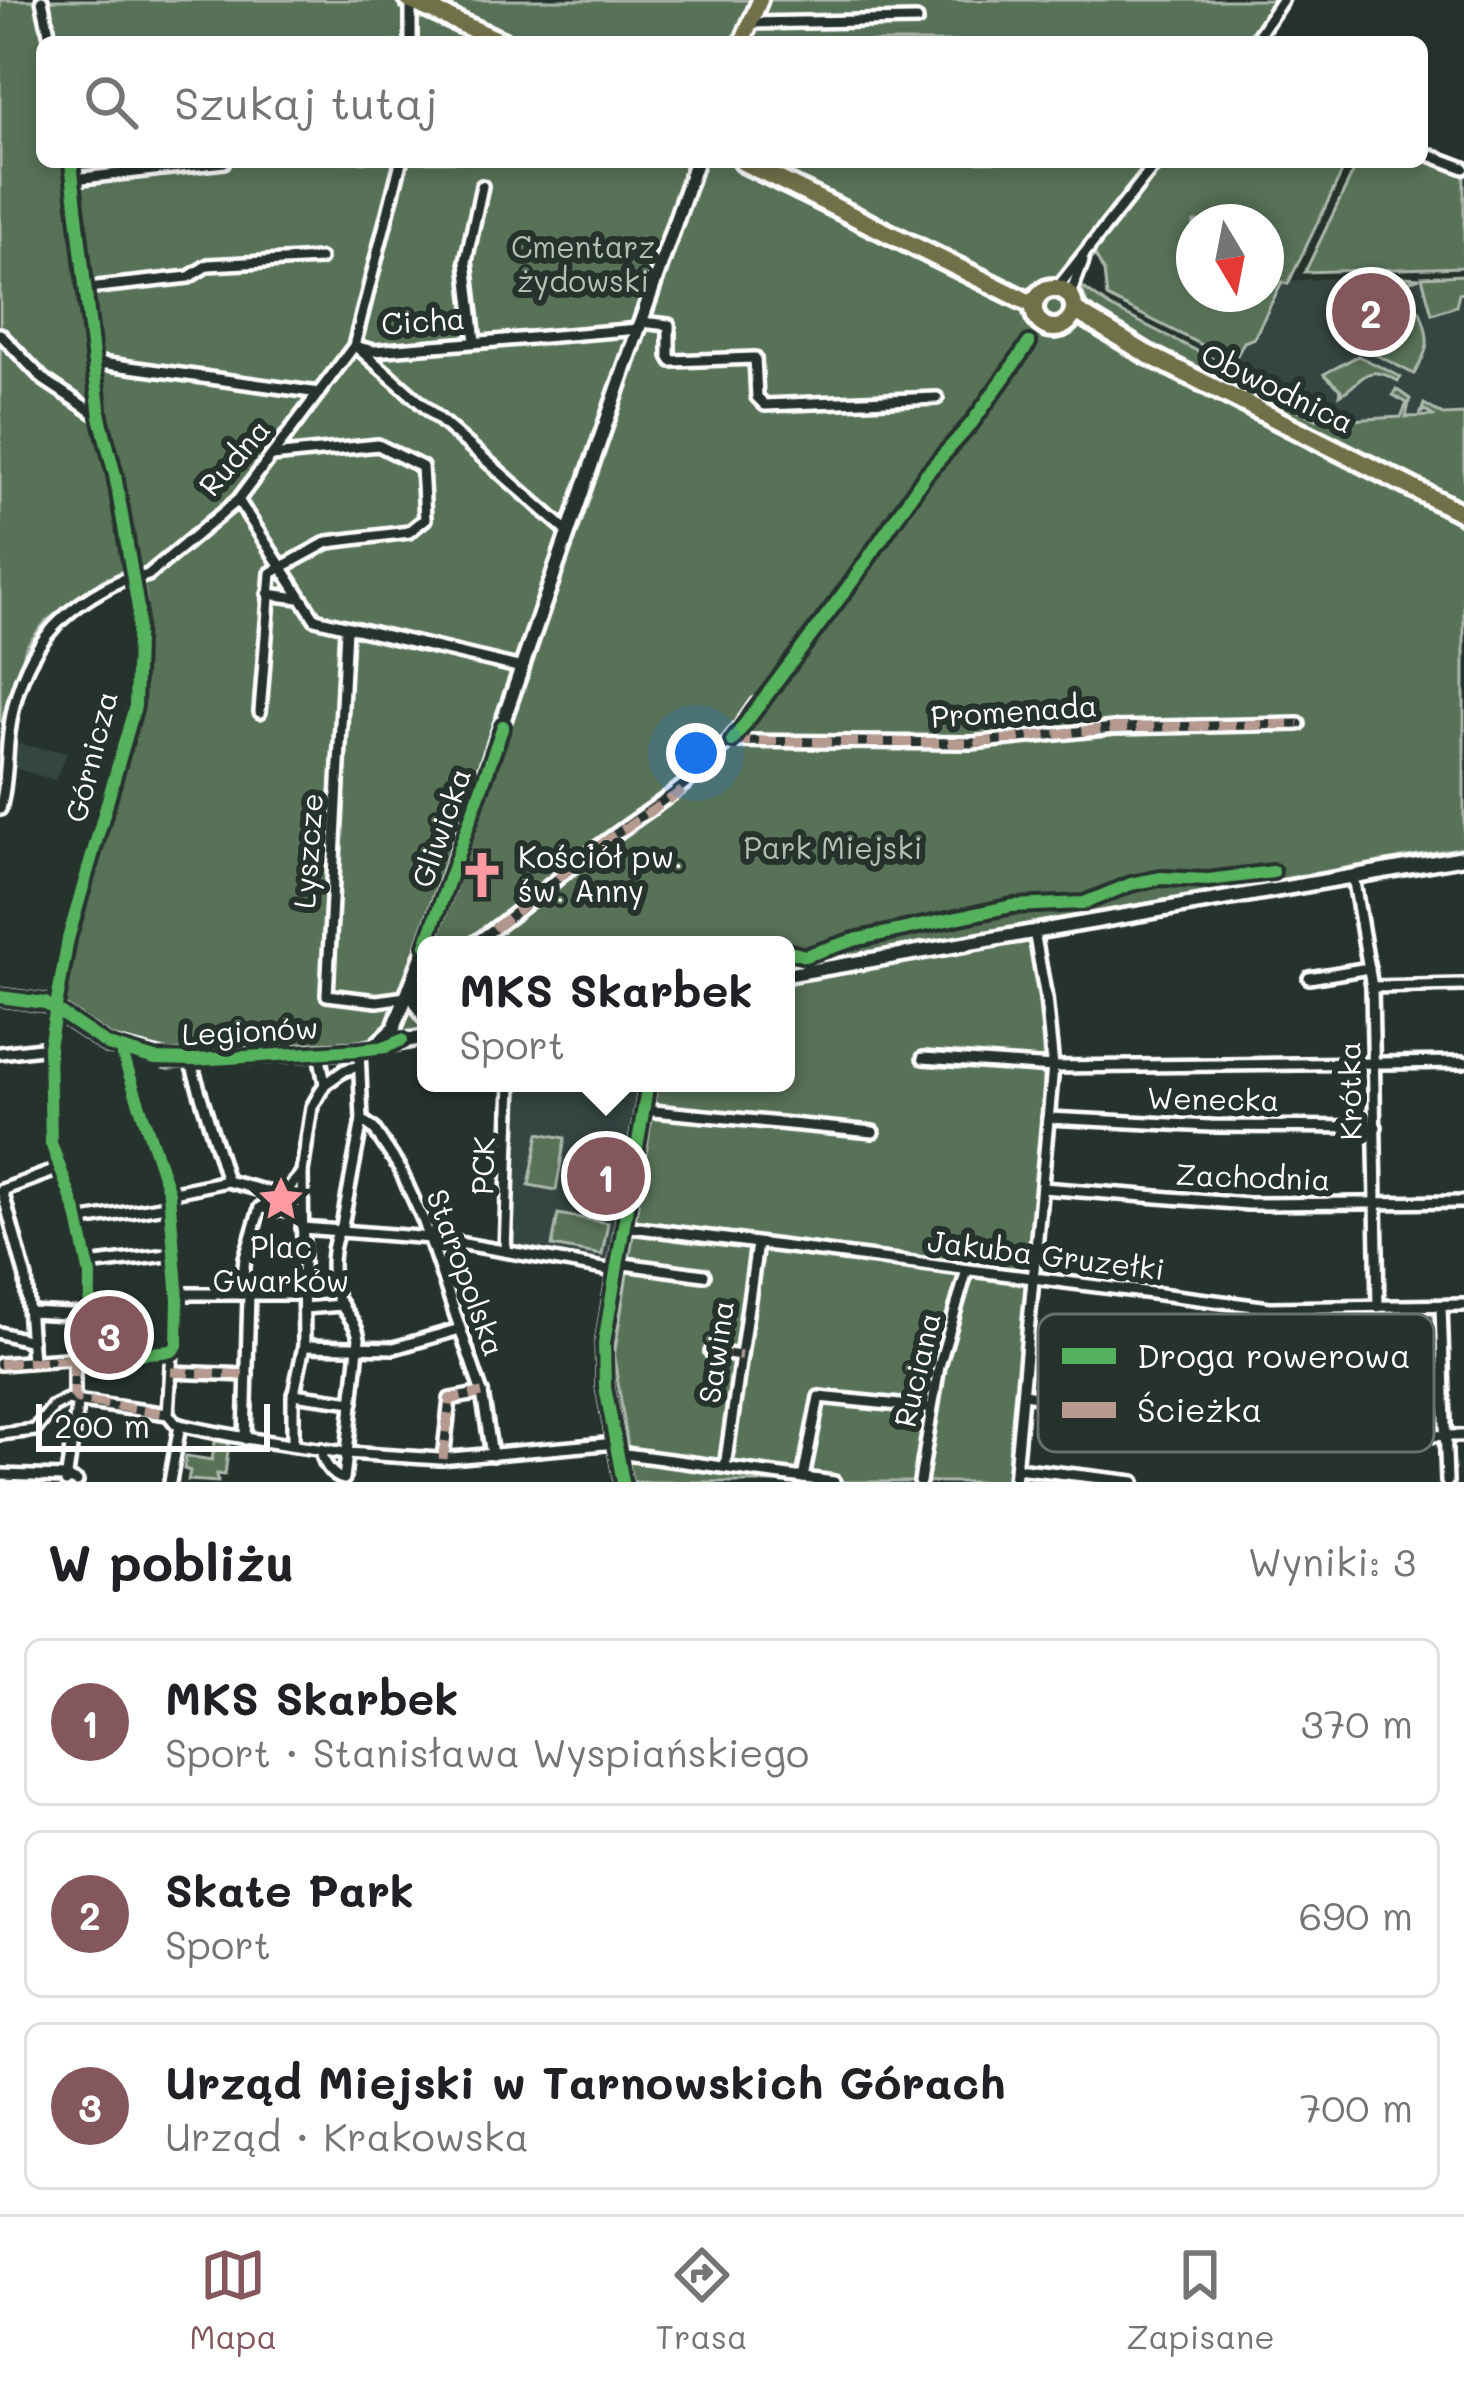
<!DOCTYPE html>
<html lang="pl">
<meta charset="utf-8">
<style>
:root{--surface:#fff;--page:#f6f6f6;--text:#202124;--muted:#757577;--line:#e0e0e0;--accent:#84575d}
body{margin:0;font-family:Mali,sans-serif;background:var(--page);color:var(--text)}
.compass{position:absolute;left:1176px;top:204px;width:108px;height:108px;border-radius:50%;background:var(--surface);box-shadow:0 6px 18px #0003;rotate:170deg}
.scale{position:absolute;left:36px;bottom:30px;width:234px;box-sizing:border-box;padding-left:12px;border:6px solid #fff;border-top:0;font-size:33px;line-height:42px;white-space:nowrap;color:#fff;-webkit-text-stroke:9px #26332d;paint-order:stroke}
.you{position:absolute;left:696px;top:753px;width:42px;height:42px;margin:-30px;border:9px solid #fff;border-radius:50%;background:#1a73e8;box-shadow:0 0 0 18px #1a73e833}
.badge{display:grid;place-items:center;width:78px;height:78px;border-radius:50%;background:var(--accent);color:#fff;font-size:39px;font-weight:700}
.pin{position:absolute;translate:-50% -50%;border:6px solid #fff;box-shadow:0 3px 12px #0006}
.popup{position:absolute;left:417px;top:936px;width:378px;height:156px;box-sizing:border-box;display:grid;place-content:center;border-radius:18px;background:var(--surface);filter:drop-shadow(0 3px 9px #0005);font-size:39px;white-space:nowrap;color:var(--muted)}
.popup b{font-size:45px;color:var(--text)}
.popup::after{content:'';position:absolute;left:50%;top:100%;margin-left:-24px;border:24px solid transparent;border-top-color:var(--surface)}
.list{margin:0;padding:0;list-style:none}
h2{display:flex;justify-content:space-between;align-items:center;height:156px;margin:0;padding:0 48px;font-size:51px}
h2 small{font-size:39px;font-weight:400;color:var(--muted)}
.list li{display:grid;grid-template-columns:78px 1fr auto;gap:36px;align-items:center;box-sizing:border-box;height:168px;margin:0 24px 24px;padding:0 24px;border:3px solid var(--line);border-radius:18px}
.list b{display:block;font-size:45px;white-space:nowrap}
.list p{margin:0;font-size:39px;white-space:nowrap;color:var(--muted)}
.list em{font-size:39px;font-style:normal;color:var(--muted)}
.icon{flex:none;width:66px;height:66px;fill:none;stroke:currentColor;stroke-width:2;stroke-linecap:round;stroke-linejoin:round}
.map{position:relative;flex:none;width:1464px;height:1482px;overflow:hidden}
.search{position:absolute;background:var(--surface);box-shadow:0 6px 18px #0003;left:36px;right:36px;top:36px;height:132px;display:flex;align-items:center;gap:30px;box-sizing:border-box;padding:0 42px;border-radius:18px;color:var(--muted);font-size:45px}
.sheet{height:732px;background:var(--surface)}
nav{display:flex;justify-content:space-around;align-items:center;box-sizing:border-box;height:168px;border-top:3px solid var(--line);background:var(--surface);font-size:33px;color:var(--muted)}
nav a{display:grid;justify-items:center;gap:6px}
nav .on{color:var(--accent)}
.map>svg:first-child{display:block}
</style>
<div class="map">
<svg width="1464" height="1482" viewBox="0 0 1464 1482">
<rect width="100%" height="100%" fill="#26332d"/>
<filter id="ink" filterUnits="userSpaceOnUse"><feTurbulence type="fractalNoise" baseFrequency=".00833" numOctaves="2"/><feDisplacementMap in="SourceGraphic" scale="24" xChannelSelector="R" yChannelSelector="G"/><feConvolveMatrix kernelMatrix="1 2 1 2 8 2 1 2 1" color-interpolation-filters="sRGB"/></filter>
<g filter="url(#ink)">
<!-- built -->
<g fill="#364443">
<polygon points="1373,276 1422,277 1433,313 1459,293 1464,294 1464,483 1344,420 1338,422 1320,415 1317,420 1239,381 1243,374 1232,369 1244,342 1254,338 1283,281"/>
<polygon points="17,744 67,753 55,780 14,768"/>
<polygon points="515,1083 639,1083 609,1258 600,1263 509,1245"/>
</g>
<!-- green -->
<g fill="#597258" stroke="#acb8ac" stroke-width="3" fill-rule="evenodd">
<path d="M 0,0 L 1287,0 L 1255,42 L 42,42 L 42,162 L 1161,162 L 1134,202 L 1164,162 L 1347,162 L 1288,284 L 1282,282 L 1254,338 L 1244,342 L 1234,361 L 1107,297 L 1104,272 L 1095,255 L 1064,296 L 1069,305 L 1068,316 L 1289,424 L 1090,313 L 1081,286 L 1110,307 L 1243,374 L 1240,381 L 1316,419 L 1320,414 L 1330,421 L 1401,417 L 1407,403 L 1393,395 L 1396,389 L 1410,399 L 1406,417 L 1433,416 L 1425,410 L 1421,413 L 1424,404 L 1443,415 L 1464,414 L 1464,847 L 1028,924 C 1064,1106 1031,1290 1012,1474 L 1091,1482 L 626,1482 L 628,1447 L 614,1357 L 657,1083 L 786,1083 L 786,945 L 426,945 L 426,1042 L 156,1064 L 110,1049 L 60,1020 L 69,956 L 135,729 L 143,675 L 146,600 L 141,573 L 104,579 L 46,621 L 26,647 L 5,722 L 0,721 ZM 1194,222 L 1266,222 L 1266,294 L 1194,294 Z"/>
<polygon points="1422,159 1464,175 1464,267 1305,272 1358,162"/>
<polygon points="1464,275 1464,294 1459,293 1456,306 1432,314 1422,277"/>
<path d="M 1389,276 L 1420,278 L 1394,286 L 1401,308 L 1412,306 L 1420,311 C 1430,341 1431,346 1414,374 L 1363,348 L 1379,315 L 1364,341 L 1345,331 L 1373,280 L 1387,279 L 1399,310 Z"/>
<path d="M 1358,356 L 1401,377 L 1398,381 C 1363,361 1364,382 1340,395 L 1341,390 L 1324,374 Z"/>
<polygon points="539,1133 565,1138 556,1190 529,1185"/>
<polygon points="558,1214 608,1223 602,1255 552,1246"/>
<polygon points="215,1441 229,1443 225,1475 217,1474 218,1482 188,1480 190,1471 184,1469 186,1456 212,1460"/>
</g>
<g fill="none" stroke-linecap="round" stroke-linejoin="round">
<defs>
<g id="street">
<polyline points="42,0 51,42"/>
<polyline points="411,1 411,42"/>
<polyline points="749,23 917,20"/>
<polyline points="1254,42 1282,0"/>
<polyline points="1422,152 1464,168"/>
<polyline points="71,162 100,417 115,475 138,608 135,706 68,939 49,1047 51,1143 77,1214 90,1275 89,1358"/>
<polyline points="74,179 224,162"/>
<polyline points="88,288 189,277 208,265 320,259"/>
<polyline points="1057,288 1157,162"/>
<polyline points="1070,295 1083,261"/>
<polyline points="641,322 669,325 669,356 672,361 755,358 757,397 765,405 937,398"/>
<polyline points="0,334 43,379 100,417"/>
<polyline points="475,342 466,261 482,186"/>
<polyline points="354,346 374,351 639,329"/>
<polyline points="359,349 567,531"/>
<polyline points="93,362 319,393"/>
<polyline points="238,500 315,619 522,668"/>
<polyline points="131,580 148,575 238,500 354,346 401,162"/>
<polyline points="268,594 299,598"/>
<polyline points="346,629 327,995 377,1001 406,997"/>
<polyline points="260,712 271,573 328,542 409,532 425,519 422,467 378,445 272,456"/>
<polyline points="732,741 972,743 1114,728 1299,724"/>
<path d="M 0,809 C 7,784 6,758 9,733 C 19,653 57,607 131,576"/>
<polyline points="1353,876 1372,987 1378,1307"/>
<path d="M 471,945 C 515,916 555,879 598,847 C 667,795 705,781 756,704"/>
<polyline points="1309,978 1369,968"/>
<polyline points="1372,987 1464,985"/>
<polyline points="121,1050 169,1193 178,1299 177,1345 172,1351"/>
<path d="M 359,1050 L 362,1120 L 342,1226 C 330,1242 330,1275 336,1294 C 340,1310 356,1319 359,1338 L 347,1453 L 440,1459 L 616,1443"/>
<polyline points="0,1053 49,1047"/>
<polyline points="319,1053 325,1084"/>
<polyline points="923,1058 1053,1067 1464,1062"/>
<polyline points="190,1060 227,1181"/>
<polyline points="643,1110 873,1132"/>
<polyline points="1048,1118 1211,1126 1376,1127"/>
<polyline points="362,1120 374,1129 399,1167 424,1222 482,1393 492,1455"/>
<polyline points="1042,1188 1248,1204 1464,1202"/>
<polyline points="2,1190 26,1278 32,1361"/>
<polyline points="0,1191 59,1169"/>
<polyline points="169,1193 227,1181 280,1195"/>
<polyline points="260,1208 290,1187 302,1173"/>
<polyline points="260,1208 302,1212"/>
<polyline points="78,1221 171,1205"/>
<polyline points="623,1226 1270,1308 1464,1305"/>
<polyline points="302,1228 431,1238 615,1271"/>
<polyline points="505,1251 511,1083"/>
<polyline points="617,1263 704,1275"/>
<polyline points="88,1265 175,1254"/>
<polyline points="178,1294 304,1294"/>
<polyline points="241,1294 245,1258 260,1208"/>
<polyline points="1441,1306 1447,1482"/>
<polyline points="304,1308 342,1305"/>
<polyline points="29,1312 88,1315"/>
<polyline points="0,1333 31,1341"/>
<polyline points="304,1346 394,1348 460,1329"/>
<polyline points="711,1352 741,1356"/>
<polyline points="0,1364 172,1351"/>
<polyline points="171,1372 247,1375"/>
<polyline points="293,1394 353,1402"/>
<polyline points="1023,1394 1316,1434 1464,1436"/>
<path d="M 168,1414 L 176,1424 L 184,1426 C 239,1438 292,1446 347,1453 L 344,1479 C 332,1477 321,1461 322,1449"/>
<polyline points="168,1414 172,1351"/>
<polyline points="0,1434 35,1430 53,1407 67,1400 168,1414"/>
<polyline points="245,1439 249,1294"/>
<polyline points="293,1445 293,1398 304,1346 302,1172 312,1107 325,1084 345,1070 359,1066"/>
<polyline points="618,1453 834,1482"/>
<polyline points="443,1459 450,1399 482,1393"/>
<polyline points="725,1467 757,1244"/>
<polyline points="1016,1468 1134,1482"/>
<polyline points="0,1475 65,1477 77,1482"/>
<polyline points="803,1478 819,1397 930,1408"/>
<polyline points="66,1482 78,1400 74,1395 74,1359"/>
<polyline points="170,1482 180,1425"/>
<polyline points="920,1482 939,1366 967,1270"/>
<polyline points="1014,1482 1053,1067 1046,998 1034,931"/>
</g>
<g id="secondary">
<polyline points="426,945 696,162"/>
<polyline points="786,975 1464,857"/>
<polyline points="416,982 415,1000 426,1019"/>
<polyline points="0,997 45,1003 108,1045 168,1060 359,1050 426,1037"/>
<polyline points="374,1047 394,1028 426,946"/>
<polyline points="623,1482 605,1387 604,1343 648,1083"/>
</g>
<polyline id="primary" points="742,42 760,0"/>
<g id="highway">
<polyline points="409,0 502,42"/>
<polyline points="743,162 1034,305"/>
<circle cx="1054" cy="308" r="20"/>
<polyline points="1074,310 1147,354 1464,514"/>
</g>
</defs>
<!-- street casing -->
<use href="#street" stroke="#fff" stroke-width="18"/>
<!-- secondary casing -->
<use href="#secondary" stroke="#fff" stroke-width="21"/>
<!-- primary casing -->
<use href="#primary" stroke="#fff" stroke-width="22"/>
<!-- highway casing -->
<use href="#highway" stroke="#fff" stroke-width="26"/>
<!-- street -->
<use href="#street" stroke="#26332d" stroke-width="9"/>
<!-- secondary -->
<use href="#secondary" stroke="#26332d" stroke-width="12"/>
<!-- primary -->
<use href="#primary" stroke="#70704a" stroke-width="14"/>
<!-- highway -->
<use href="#highway" stroke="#70704a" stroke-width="16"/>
<!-- quiet -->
<g stroke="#b69a8f" stroke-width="9" stroke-dasharray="18 9" stroke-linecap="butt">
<polyline points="732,741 972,743 1114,728 1299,724"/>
<polyline points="494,929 600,845 680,792 736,735"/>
<polyline points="711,1352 741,1356"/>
<polyline points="74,1359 74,1395 78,1400 168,1414"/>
<polyline points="0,1364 96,1358"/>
<polyline points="171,1372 247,1375"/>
<polyline points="443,1459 450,1399 482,1393"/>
</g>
<defs>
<g id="cycleway">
<polyline points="71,162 100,417 115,475 138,608 135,706 68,939 49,1047 51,1143 77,1214 90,1275 89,1358 172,1351 177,1345 178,1299 169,1193 121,1050"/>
<polyline points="732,741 854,579 926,474 971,424 1029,343"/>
<polyline points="426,945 503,726"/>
<polyline points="786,951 805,956 854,940 1012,906 1084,903 1131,884 1161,878 1208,880 1273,872"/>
<polyline points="0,997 45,1003 108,1045 155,1059 196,1060 359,1050 386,1047 402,1040"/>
<polyline points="623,1482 605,1387 604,1343 648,1083"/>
</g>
</defs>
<!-- cycleway casing -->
<use href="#cycleway" stroke="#26332d" stroke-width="20"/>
<!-- cycleway -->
<use href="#cycleway" stroke="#56b35d" stroke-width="12"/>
</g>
</g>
<!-- icons -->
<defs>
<symbol id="church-bare" viewBox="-9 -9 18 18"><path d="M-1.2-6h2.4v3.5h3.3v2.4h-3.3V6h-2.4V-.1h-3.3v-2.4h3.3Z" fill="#ff9aa2" stroke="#26332d" stroke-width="2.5" paint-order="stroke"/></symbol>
<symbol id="sight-bare" viewBox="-9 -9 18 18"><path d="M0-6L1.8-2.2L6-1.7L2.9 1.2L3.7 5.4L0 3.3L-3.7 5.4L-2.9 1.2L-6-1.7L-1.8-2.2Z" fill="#ff9aa2" stroke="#26332d" stroke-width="2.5" paint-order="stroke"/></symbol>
</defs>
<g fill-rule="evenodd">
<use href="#church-bare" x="449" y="842" width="66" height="66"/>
<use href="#sight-bare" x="248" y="1166" width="66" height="66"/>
</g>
<g text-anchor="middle" stroke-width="12" stroke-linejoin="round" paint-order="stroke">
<!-- park labels -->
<g font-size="30" fill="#b4c0b4" stroke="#26332d">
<text x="583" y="258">Cmentarz<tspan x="583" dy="34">żydowski</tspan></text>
<text x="833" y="859">Park Miejski</text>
</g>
<!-- street labels -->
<g font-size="30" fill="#fff" stroke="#26332d">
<text transform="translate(423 322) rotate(-4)" y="10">Cicha</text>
<text transform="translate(1277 389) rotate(26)" y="10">Obwodnica</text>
<text transform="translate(235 458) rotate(-49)" y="10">Rudna</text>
<text transform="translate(1014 712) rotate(-4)" y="10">Promenada</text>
<text transform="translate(92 757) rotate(-76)" y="10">Górnicza</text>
<text transform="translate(442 828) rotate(-71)" y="10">Gliwicka</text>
<text transform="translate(309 851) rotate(-86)" y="10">Lyszcze</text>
<text transform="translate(250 1032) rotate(-3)" y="10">Legionów</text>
<text transform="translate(1351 1091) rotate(-91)" y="10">Krótka</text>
<text transform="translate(1213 1100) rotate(1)" y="10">Wenecka</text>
<text transform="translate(484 1166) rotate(-88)" y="10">PCK</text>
<text transform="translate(1253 1178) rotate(2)" y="10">Zachodnia</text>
<text transform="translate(1046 1256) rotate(7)" y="10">Jakuba Gruzełki</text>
<text transform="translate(465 1273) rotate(70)" y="10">Staropolska</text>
<text transform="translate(717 1352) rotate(-82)" y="10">Sawina</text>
<text transform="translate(918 1370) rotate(-77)" y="10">Ruciana</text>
</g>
<!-- poi labels -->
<g font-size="30" fill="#fff" stroke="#26332d" text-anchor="start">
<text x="518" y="868">Kościół pw.<tspan x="518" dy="34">św. Anny</tspan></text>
<text x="281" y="1258" text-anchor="middle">Plac<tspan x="281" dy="34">Gwarków</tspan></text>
</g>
</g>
<!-- legend -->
<rect x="1038" y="1314" width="396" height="138" rx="18" fill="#26332d" stroke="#67706c" stroke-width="3"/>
<rect x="1062" y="1348" width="54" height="16" fill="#56b35d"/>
<rect x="1062" y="1402" width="54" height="16" fill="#b69a8f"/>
<g font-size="33" fill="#fff">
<text x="1137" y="1368">Droga rowerowa</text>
<text x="1137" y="1422">Ścieżka</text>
</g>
</svg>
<svg class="compass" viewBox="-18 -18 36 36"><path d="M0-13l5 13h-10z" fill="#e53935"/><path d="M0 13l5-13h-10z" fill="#757577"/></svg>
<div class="scale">200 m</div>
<div class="you"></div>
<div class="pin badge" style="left:606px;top:1176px">1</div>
<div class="popup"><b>MKS Skarbek</b>Sport</div>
<div class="pin badge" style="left:1371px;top:312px">2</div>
<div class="pin badge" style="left:109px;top:1335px">3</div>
<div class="search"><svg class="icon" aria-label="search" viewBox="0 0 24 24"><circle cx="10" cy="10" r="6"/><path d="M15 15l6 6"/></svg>Szukaj tutaj</div>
</div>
<section class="sheet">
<h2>W pobliżu<small>Wyniki: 3</small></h2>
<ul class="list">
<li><span class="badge">1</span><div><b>MKS Skarbek</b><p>Sport · Stanisława Wyspiańskiego</p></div><em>370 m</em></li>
<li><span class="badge">2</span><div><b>Skate Park</b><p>Sport</p></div><em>690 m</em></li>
<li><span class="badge">3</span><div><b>Urząd Miejski w Tarnowskich Górach</b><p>Urząd · Krakowska</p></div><em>700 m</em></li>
</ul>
</section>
<nav>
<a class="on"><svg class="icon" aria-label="map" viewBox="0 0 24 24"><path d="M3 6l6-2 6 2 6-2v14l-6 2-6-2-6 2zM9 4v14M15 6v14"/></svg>Mapa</a>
<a><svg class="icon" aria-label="directions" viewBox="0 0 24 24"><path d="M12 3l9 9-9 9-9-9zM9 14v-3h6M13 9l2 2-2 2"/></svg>Trasa</a>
<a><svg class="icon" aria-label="saved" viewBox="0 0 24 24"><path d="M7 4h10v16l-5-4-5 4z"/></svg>Zapisane</a>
</nav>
